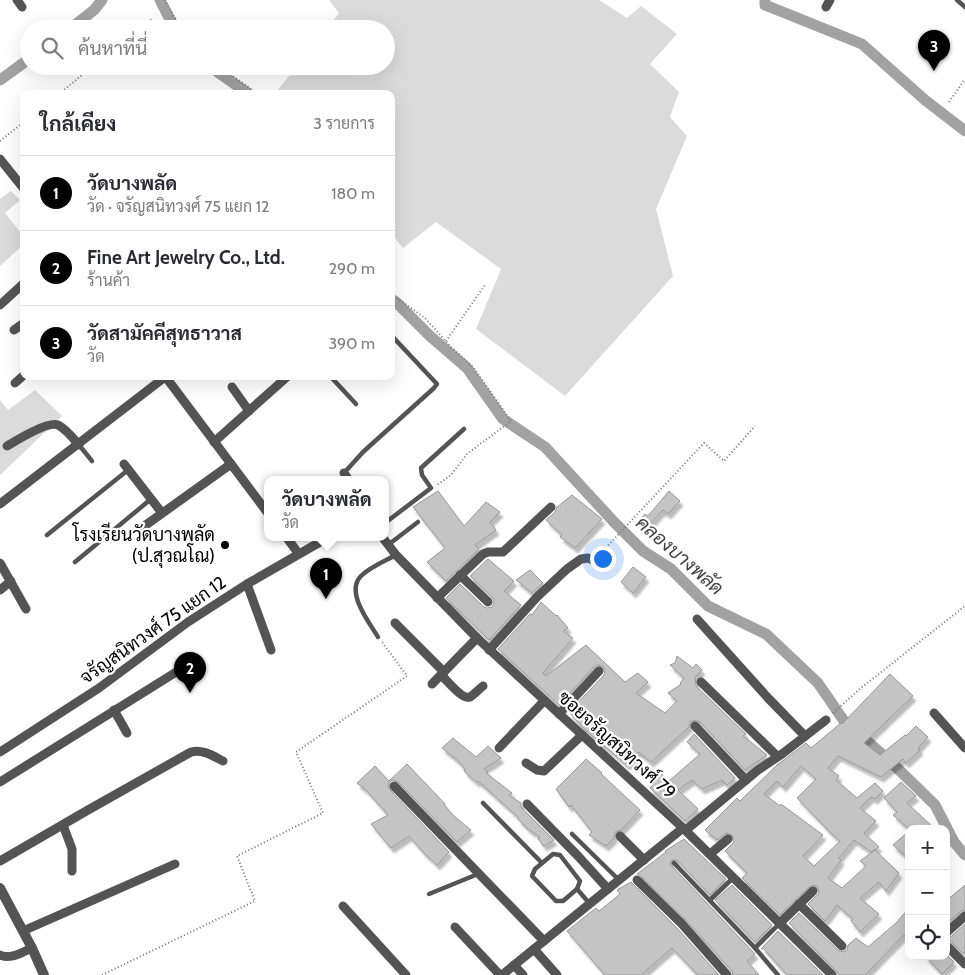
<!DOCTYPE html>
<html lang="th">
<meta charset="utf-8">
<style>
:root{--surface:#fff;--page:#f2f2f3;--text:#2b2b33;--muted:#7c7c81;--line:#e1e1e2;--accent:#000}
body{margin:0;font-family:Cabin,Sarabun,sans-serif;background:var(--page);color:var(--text)}
.controls{position:absolute;right:15px;bottom:15px;display:grid;overflow:hidden;border-radius:10px;box-shadow:0 5px 20px #0002}
.controls button{width:45px;height:45px;display:grid;place-items:center;padding:0;border:0;border-bottom:1px solid var(--line);background:var(--surface);color:var(--text);font:25px sans-serif}
.you{position:absolute;left:602px;top:558px;width:18px;height:18px;margin:-12px;border:4px solid #fff;border-radius:50%;background:#1a73e8;box-shadow:0 0 0 8px #1a73e833}
.badge{display:grid;place-items:center;width:32px;height:32px;border-radius:50%;background:var(--accent);color:#fff;font-size:16px;font-weight:700}
.pin{position:absolute;translate:-50% -41px;filter:drop-shadow(0 1px 2px #0008)}
.pin::after{content:'';position:absolute;top:26px;width:18px;height:15px;background:inherit;clip-path:polygon(0 0,100% 0,50% 100%)}
.popup{position:absolute;left:264px;top:476px;width:125px;height:65px;box-sizing:border-box;display:grid;place-content:center;border-radius:10px;background:var(--surface);filter:drop-shadow(0 1px 4px #0005);font-size:16px;white-space:nowrap;color:var(--muted)}
.popup b{font-size:19px;color:var(--text)}
.popup::after{content:'';position:absolute;left:50%;top:100%;margin-left:-10px;border:10px solid transparent;border-top-color:var(--surface)}
.list{margin:0;padding:0;list-style:none}
h2{display:flex;justify-content:space-between;align-items:center;height:65px;margin:0;padding:0 20px;font-size:21px}
h2 small{font-size:16px;font-weight:400;color:var(--muted)}
.list li{display:grid;grid-template-columns:32px 1fr auto;gap:15px;align-items:center;box-sizing:border-box;height:75px;padding:0 20px;border-top:1px solid var(--line)}
.list b{display:block;font-size:19px;white-space:nowrap}
.list p{margin:0;font-size:16px;white-space:nowrap;color:var(--muted)}
.list em{font-size:16px;font-style:normal;color:var(--muted)}
.icon{flex:none;width:28px;height:28px;fill:none;stroke:currentColor;stroke-width:2;stroke-linecap:round;stroke-linejoin:round}
.map{position:relative;flex:none;width:965px;height:975px;overflow:hidden}
.search{position:absolute;background:var(--surface);box-shadow:0 5px 20px #0002;left:20px;top:20px;width:375px;height:55px;display:flex;align-items:center;gap:12px;box-sizing:border-box;padding:0 18px;border-radius:28px;color:var(--muted);font-size:19px}
.panel{position:absolute;background:var(--surface);box-shadow:0 5px 20px #0002;left:20px;top:90px;width:375px;height:290px;border-radius:10px}
.map>svg:first-child{display:block}
</style>
<div class="map">
<svg width="965" height="975" viewBox="0 0 965 975">
<defs>
<filter id="shadow"><feDropShadow dx="3" dy="5" stdDeviation="1" flood-color="#0004"/></filter>
</defs>
<rect width="100%" height="100%" fill="#fff"/>
<!-- green -->
<g fill="#dbdbdb">
<polygon points="329,0 599,0 627,18 641,6 677,34 650,64 679,92 670,117 687,136 656,209 673,276 565,396 476,329 501,269 436,222 403,248 391,233 391,94 280,94 277,91 297,66 386,66 386,29 327,29 339,13"/>
<polygon points="11,191 20,200 5,213 24,237 24,244 0,266 0,199"/>
<polygon points="35,390 62,416 0,475 0,400 8,410"/>
</g>
<g fill="none" stroke-linecap="round" stroke-linejoin="round">
<!-- canal -->
<g stroke="#a2a2a2" stroke-width="11">
<polyline points="160,0 175,29"/>
<polyline points="765,0 765,5 862,44 925,100 965,131"/>
<polyline points="70,29 94,10 102,0"/>
<polyline points="209,66 249,94"/>
<polyline points="0,80 29,59"/>
<polyline points="391,299 396,302 430,336 467,368 503,419 545,447 614,522 643,551 671,569 708,606 766,634 818,683 844,721 892,763 935,805 954,842 965,855"/>
</g>
</g>
<!-- building -->
<g fill="#c4c4c4" stroke="#989898" fill-rule="evenodd" filter="url(#shadow)">
<polygon points="438,491 464,526 486,502 500,512 490,522 496,530 475,545 479,549 446,581 427,562 445,548 413,507"/>
<polygon points="669,491 680,501 668,514 663,510 643,531 636,523 645,514 648,516"/>
<polygon points="572,495 602,519 575,548 560,537 562,535 546,520 555,512 557,507"/>
<polygon points="488,559 514,581 504,591 521,605 489,640 446,598 460,584 484,607 487,608 492,607 494,603 493,598 470,576"/>
<polygon points="633,567 646,577 633,593 621,582"/>
<polygon points="530,570 543,583 532,593 516,580"/>
<polygon points="541,602 556,616 557,615 568,628 563,631 573,638 543,673 546,676 586,645 625,682 638,673 648,682 636,693 665,713 677,701 668,693 681,684 680,683 684,678 670,665 675,663 677,656 693,668 696,664 702,670 695,677 696,686 746,734 743,736 767,755 745,770 700,722 694,720 690,722 689,727 651,762 638,752 627,765 585,730 569,712 604,675 605,670 603,666 598,665 594,667 559,705 498,649 530,614 532,615"/>
<path d="M 890,674 L 913,696 L 864,743 L 880,755 L 905,735 L 906,736 L 916,726 L 928,737 L 918,748 L 920,750 L 906,763 L 903,759 L 881,777 L 838,756 L 828,768 L 839,776 L 836,780 L 857,798 L 875,783 L 883,791 L 875,799 L 871,797 L 860,808 L 876,821 L 864,833 L 879,847 L 871,852 L 854,840 L 839,858 L 841,860 L 828,878 L 842,888 L 866,866 L 860,861 L 875,850 L 899,873 L 886,891 L 879,882 L 860,898 L 879,914 L 860,932 L 851,921 L 853,919 L 837,905 L 825,921 L 808,904 L 819,893 L 818,887 L 814,885 L 809,887 L 780,915 L 742,878 L 747,873 L 725,851 L 734,842 L 732,835 L 726,833 L 717,840 L 705,830 L 737,798 L 740,801 L 777,765 L 806,743 L 811,748 L 841,723 L 842,724 ZM 801,766 L 816,779 L 797,798 L 832,834 L 840,841 L 814,866 L 803,856 L 823,835 L 781,804 L 780,806 L 764,794 L 777,781 L 783,787 Z"/>
<polygon points="694,734 735,778 727,785 722,780 702,789 692,780 678,790 698,809 685,821 650,788 661,774 669,781 700,754 687,742"/>
<polygon points="453,738 476,757 488,746 501,758 484,769 488,772 486,773 512,793 509,795 521,803 521,807 554,840 544,846 538,839 540,837 528,829 518,819 519,818 478,781 476,782 464,771 465,769 457,760 442,748"/>
<polygon points="586,759 602,773 601,774 640,810 621,830 615,832 614,838 606,846 589,835 592,832 571,805 569,807 556,789"/>
<polygon points="407,764 445,804 444,805 454,816 471,830 457,842 398,782 393,780 389,782 388,787 390,790 449,852 437,865 424,853 409,836 391,848 371,824 388,815 367,791 357,783 375,766 389,781"/>
<polygon points="901,782 916,796 907,803 935,829 909,829 893,815 897,812 884,798"/>
<polygon points="909,831 909,859 893,845"/>
<polygon points="684,839 726,879 710,895 677,860 672,860 670,864 755,954 747,961 759,975 733,975 732,971 686,920 641,876 637,874 666,852 665,851"/>
<polygon points="631,882 677,928 719,975 698,975 672,948 641,975 605,975 567,931 596,908 599,911 620,894 617,890"/>
<polygon points="732,885 772,925 755,942 715,900"/>
<polygon points="965,885 965,910 961,911 946,924 946,901"/>
<polygon points="909,908 909,940 904,935 865,975 840,975 789,923 799,913 838,950 843,952 847,950 848,945 856,938 868,947 896,923"/>
<polygon points="965,924 965,951 963,953 948,939"/>
<polygon points="778,931 822,974 822,975 787,975 763,948 761,949"/>
<polygon points="946,954 954,962 942,974 925,956 946,956"/>
</g>
<g fill="none" stroke-linecap="round" stroke-linejoin="round">
<!-- path -->
<g stroke="#767676" stroke-width="2" stroke-dasharray="1 2.5" stroke-linecap="butt">
<polyline points="164,0 182,29"/>
<polyline points="140,29 152,19"/>
<polyline points="219,66 258,94"/>
<polyline points="59,94 93,66"/>
<polyline points="949,102 965,79"/>
<polyline points="0,141 24,122"/>
<polyline points="391,294 425,318 452,348 474,368 511,421 467,454 451,475 437,485"/>
<polyline points="446,341 485,285"/>
<polyline points="601,553 704,443 724,461 755,426"/>
<polyline points="833,713 861,688 965,606"/>
<polyline points="102,975 255,901 237,856 323,813 296,752 407,676 382,642"/>
</g>
<!-- service -->
<g stroke="#545454" stroke-width="4.5">
<polyline points="957,0 965,7"/>
<polyline points="330,376 356,404"/>
<polyline points="79,445 92,461"/>
<polyline points="344,473 363,452 434,388 437,384 391,335"/>
<polyline points="385,523 431,488 422,475 421,468 464,429"/>
<polyline points="47,535 128,470"/>
<polyline points="388,545 418,522"/>
<polyline points="75,562 151,499"/>
<path d="M 378,637 C 369,622 345,592 361,576 C 370,567 385,561 396,555"/>
<polyline points="483,803 542,863"/>
<polyline points="572,834 619,880"/>
<polygon points="553,854 560,855 580,881 577,889 563,901 556,901 532,876 535,869"/>
<polyline points="674,863 755,948 780,923"/>
<polyline points="577,889 590,904"/>
<polyline points="429,894 478,874"/>
<polyline points="710,900 733,878"/>
<polyline points="755,948 778,975"/>
</g>
<!-- minor -->
<g stroke="#545454" stroke-width="9">
<polyline points="17,0 22,7"/>
<polyline points="826,7 830,0"/>
<polyline points="0,159 24,189"/>
<polyline points="0,305 24,283"/>
<polyline points="14,330 24,323"/>
<polyline points="165,376 267,512"/>
<polyline points="15,383 24,375"/>
<polyline points="232,387 249,411"/>
<polyline points="214,442 288,376"/>
<path d="M 7,446 C 17,440 48,421 58,425 C 66,429 73,438 79,445"/>
<polyline points="124,464 162,513"/>
<polyline points="344,473 349,480"/>
<polyline points="0,504 165,377"/>
<polyline points="143,527 231,464"/>
<polyline points="287,538 298,553"/>
<polyline points="383,538 396,555 477,638 683,828 832,975"/>
<polyline points="0,563 26,609"/>
<polyline points="460,575 488,602"/>
<polyline points="247,584 271,650"/>
<polyline points="0,590 11,581"/>
<polyline points="437,598 483,554 488,552 503,552 551,507"/>
<polyline points="697,619 768,698 805,736"/>
<polyline points="395,623 444,672"/>
<polyline points="489,650 537,597 567,569 581,559 588,558 599,563"/>
<path d="M 441,675 C 447,680 462,700 470,697 C 474,695 479,689 483,686"/>
<polyline points="701,682 777,756"/>
<polyline points="432,684 477,638"/>
<polyline points="114,710 127,733"/>
<polyline points="934,713 965,748"/>
<polyline points="559,714 599,671"/>
<polyline points="695,726 746,780"/>
<polyline points="499,748 544,701"/>
<polyline points="0,752 99,688 188,622 247,584 327,538"/>
<polyline points="526,763 537,770 544,771 582,735"/>
<polyline points="0,782 189,664"/>
<polyline points="394,786 544,941"/>
<polyline points="527,804 578,856 608,889"/>
<polyline points="63,825 72,849 72,871"/>
<polyline points="686,830 758,770 782,754 826,720"/>
<polyline points="620,836 644,860"/>
<polyline points="710,854 728,839"/>
<path d="M 0,861 L 88,810 L 191,752 C 203,749 213,756 223,761"/>
<polyline points="637,880 682,924 727,975"/>
<polyline points="799,904 842,946"/>
<polyline points="343,906 406,975"/>
<polyline points="780,923 813,891"/>
<polyline points="455,927 500,975"/>
<polyline points="23,931 175,864"/>
<polyline points="946,933 965,916"/>
<polyline points="946,945 965,964"/>
<polyline points="534,949 557,975"/>
<path d="M 0,955 C 11,960 22,952 32,948"/>
<polyline points="514,965 523,975"/>
<polyline points="502,975 683,828"/>
</g>
<!-- tertiary -->
<polyline stroke="#545454" stroke-width="10" points="0,888 32,948 44,975"/>
</g>
<!-- markers -->
<circle fill="#000" stroke="#fff" stroke-width="2" cx="225" cy="545" r="5"/>
<g text-anchor="middle" stroke-width="4.5" stroke-linejoin="round" paint-order="stroke">
<!-- poi labels -->
<g font-size="18" fill="#000" stroke="#fff" text-anchor="end">
<text x="215" y="541">โรงเรียนวัดบางพลัด<tspan x="215" dy="21">(ป.สุวณโณ)</tspan></text>
</g>
<!-- street labels -->
<g font-size="18" fill="#000" stroke="#fff">
<text transform="translate(153 630) rotate(-35)" y="6">จรัญสนิทวงศ์ 75 แยก 12</text>
<text transform="translate(617 745) rotate(42)" y="6">ซอยจรัญสนิทวงศ์ 79</text>
</g>
<!-- water labels -->
<g font-size="19" font-style="italic" fill="#434343" stroke="#fff">
<text transform="translate(680 555) rotate(41)" y="7">คลองบางพลัด</text>
</g>
</g>
</svg>
<div class="controls">
<button>+</button>
<button>−</button>
<button><svg class="icon" aria-label="locate" viewBox="0 0 24 24"><circle cx="12" cy="12" r="6"/><path d="M12 2v4M12 18v4M2 12h4M18 12h4"/></svg></button>
</div>
<div class="you"></div>
<div class="pin badge" style="left:326px;top:599px">1</div>
<div class="popup"><b>วัดบางพลัด</b>วัด</div>
<div class="pin badge" style="left:190px;top:693px">2</div>
<div class="pin badge" style="left:934px;top:71px">3</div>
<div class="search"><svg class="icon" aria-label="search" viewBox="0 0 24 24"><circle cx="10" cy="10" r="6"/><path d="M15 15l6 6"/></svg>ค้นหาที่นี่</div>
<section class="panel">
<h2>ใกล้เคียง<small>3 รายการ</small></h2>
<ul class="list">
<li><span class="badge">1</span><div><b>วัดบางพลัด</b><p>วัด · จรัญสนิทวงศ์ 75 แยก 12</p></div><em>180 m</em></li>
<li><span class="badge">2</span><div><b>Fine Art Jewelry Co., Ltd.</b><p>ร้านค้า</p></div><em>290 m</em></li>
<li><span class="badge">3</span><div><b>วัดสามัคคีสุทธาวาส</b><p>วัด</p></div><em>390 m</em></li>
</ul>
</section>
</div>
